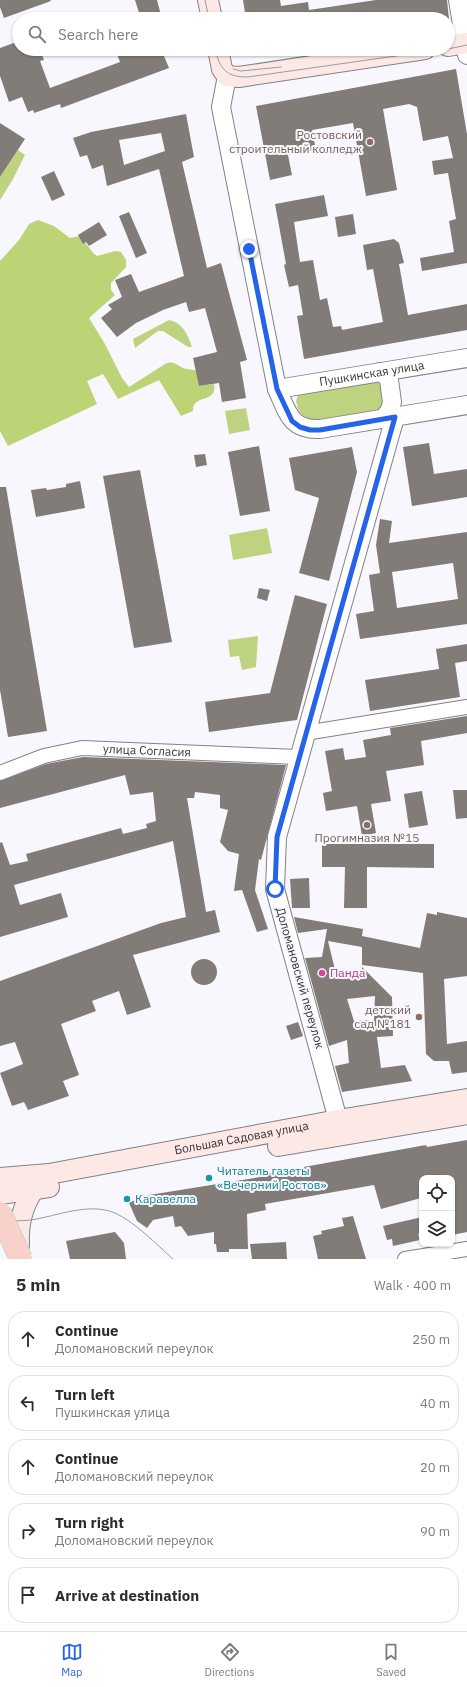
<!DOCTYPE html>
<meta charset="utf-8">
<style>
:root{--surface:#fff;--page:#f2f2f3;--text:#2b2b33;--muted:#7c7c81;--line:#e1e1e2;--accent:#2563eb}
body{margin:0;font-family:"IBM Plex Sans",sans-serif;background:var(--page);color:var(--text)}
.controls{position:absolute;right:12px;bottom:12px;display:grid;overflow:hidden;border-radius:8px;box-shadow:0 1px 3px #0004}
.controls button{width:36px;height:36px;display:grid;place-items:center;padding:0;border:0;border-bottom:1px solid var(--line);background:var(--surface);color:var(--text);font:20px sans-serif}
.stop{position:absolute;width:12px;height:12px;margin:-9px;border:3px solid #2563eb;border-radius:50%;background:#fff}
.stop.end{background:#2563eb;border-color:#fff;box-shadow:0 1px 4px #0008}
.list{margin:0;padding:0;list-style:none}
h2{display:flex;justify-content:space-between;align-items:center;height:52px;margin:0;padding:0 16px;font-size:17px}
h2 small{font-size:13px;font-weight:400;color:var(--muted)}
.list li{display:grid;grid-template-columns:26px 1fr auto;gap:12px;align-items:center;box-sizing:border-box;height:56px;margin:0 8px 8px;padding:0 8px;border:1px solid var(--line);border-radius:16px}
.list b{display:block;font-size:15px;white-space:nowrap}
.list p{margin:0;font-size:13px;white-space:nowrap;color:var(--muted)}
.list em{font-size:13px;font-style:normal;color:var(--muted)}
.icon{flex:none;width:22px;height:22px;fill:none;stroke:currentColor;stroke-width:2;stroke-linecap:round;stroke-linejoin:round}
.map{position:relative;flex:none;width:467px;height:1259px;overflow:hidden}
.search{position:absolute;background:var(--surface);box-shadow:0 1px 3px #0004;left:12px;right:12px;top:12px;height:44px;display:flex;align-items:center;gap:10px;box-sizing:border-box;padding:0 14px;border-radius:22px;color:var(--muted);font-size:15px}
.sheet{height:372px;background:var(--surface)}
nav{display:flex;justify-content:space-around;align-items:center;box-sizing:border-box;height:56px;border-top:1px solid var(--line);background:var(--surface);font-size:11px;color:var(--muted)}
nav a{display:grid;justify-items:center;gap:2px}
nav .on{color:var(--accent)}
.map>svg:first-child{display:block}
</style>
<div class="map">
<svg width="467" height="1259" viewBox="0 0 467 1259">
<rect width="100%" height="100%" fill="#f7f7fd"/>
<!-- green -->
<g fill="#bed37f">
<polygon points="18,150 25,155 13,179 0,200 0,177"/>
<path d="M 169,320 C 183,323 188,335 192,347 L 188,347 L 163,331 L 158,331 L 135,348 L 133,339 Z"/>
<polygon points="381,375 387,410 314,421 302,415 298,409 296,401 299,392"/>
<polygon points="246,408 250,430 229,434 225,411"/>
<polygon points="267,528 272,553 233,560 229,535"/>
<polygon points="258,636 256,667 242,670 239,656 230,657 228,640"/>
</g>
<!-- forest -->
<path fill="#bdd476" d="M 38,220 L 54,226 L 70,238 L 80,236 L 94,254 L 97,256 L 115,251 L 121,252 L 126,260 L 126,267 L 111,283 L 111,290 L 115,295 L 89,318 L 105,344 L 122,378 L 129,387 L 165,364 C 174,360 176,365 183,368 C 188,370 192,369 197,371 L 199,386 L 214,384 C 218,404 192,394 193,411 L 181,416 L 159,380 L 118,399 L 103,374 L 87,381 L 97,404 L 8,446 L 0,431 L 0,261 L 19,240 L 29,224 Z"/>
<!-- building -->
<g fill="#817c78" fill-rule="evenodd">
<polygon points="0,0 50,0 51,1 4,18 0,7"/>
<polygon points="135,0 157,0 162,19 141,19"/>
<polygon points="243,0 280,0 281,6 308,2 309,10 376,0 447,0 449,19 246,19"/>
<polygon points="19,41 19,49 40,49 44,60 40,61 50,88 120,62 115,49 161,49 169,68 61,108 60,104 34,113 33,110 28,112 22,97 9,102 0,76 0,48"/>
<polygon points="456,69 467,134 467,263 422,271 420,258 454,252 449,221 456,219 448,173 434,175 432,161 453,158 448,136 423,141 417,107 409,104 383,109 397,190 366,196 353,123 312,130 316,150 288,155 292,175 270,180 256,106"/>
<path d="M 186,114 L 194,157 L 182,162 L 207,268 L 221,263 L 247,360 L 240,362 L 246,398 L 222,402 L 219,383 L 199,386 L 193,358 L 217,352 L 205,308 L 189,312 L 186,302 L 163,310 L 136,323 L 117,337 L 101,318 L 112,309 L 108,305 L 122,297 L 115,280 L 131,274 L 139,292 L 184,276 L 159,169 L 107,186 L 103,165 L 92,169 L 87,155 L 80,157 L 73,138 L 91,132 ZM 161,133 L 165,151 L 124,165 L 119,140 Z"/>
<polygon points="0,123 25,139 0,177"/>
<polygon points="54,171 65,195 52,201 41,177"/>
<polygon points="324,195 328,216 294,222 300,262 313,260 320,300 327,298 333,327 341,326 342,330 383,322 373,269 367,270 363,245 394,239 399,243 404,263 399,264 408,315 467,304 467,330 304,359 297,316 303,315 298,285 289,287 284,265 286,264 275,204"/>
<polygon points="129,212 147,253 136,258 119,216"/>
<polygon points="353,214 356,234 338,237 335,217"/>
<polygon points="99,222 107,235 89,246 86,242 83,244 78,235"/>
<polygon points="429,443 434,474 467,469 467,497 412,506 403,447"/>
<polygon points="259,446 270,511 240,516 228,452"/>
<polygon points="352,447 357,472 329,581 299,573 319,498 295,490 289,458"/>
<polygon points="205,454 207,465 196,467 194,455"/>
<polygon points="140,470 172,642 134,648 103,476"/>
<polygon points="80,481 85,508 36,517 31,490 46,488 47,490 66,487 66,484"/>
<polygon points="0,487 6,487 47,731 8,737 0,690"/>
<path d="M 380,519 L 392,521 L 389,543 L 467,532 L 467,624 L 360,639 L 356,614 L 374,611 L 369,575 L 380,573 L 376,545 ZM 453,563 L 458,599 L 397,608 L 392,572 Z"/>
<polygon points="259,588 270,590 267,601 257,598"/>
<polygon points="295,595 327,604 297,720 209,732 205,702 270,693"/>
<polygon points="467,644 467,661 455,663 460,697 370,711 365,680 439,669 436,649"/>
<polygon points="467,716 467,733 421,741 424,765 386,771 391,801 371,804 376,833 362,836 357,806 326,811 323,793 332,791 325,751 343,748 345,760 366,757 363,740 391,735 390,728"/>
<polygon points="83,757 286,765 261,860 259,859 255,890 268,929 257,932 242,890 234,891 239,854 228,851 220,842 228,810 220,808 220,795 195,792 194,798 187,798 206,912 215,910 220,932 133,955 151,1007 127,1015 119,991 92,1001 96,1011 61,1024 79,1075 63,1081 69,1096 28,1110 24,1102 12,1106 0,1073 23,1064 15,1042 0,1046 0,981 161,923 186,917 173,841 14,885 20,905 61,893 68,917 0,937 0,843 2,842 10,865 28,861 26,854 121,828 123,834 147,828 146,824 156,821 153,792 130,795 125,775 0,808 0,781 46,764"/>
<polygon points="453,790 467,790 467,818 456,819"/>
<polygon points="422,791 428,825 409,828 404,794"/>
<polygon points="322,844 434,844 434,868 367,867 367,908 344,908 345,867 322,867"/>
<polygon points="309,878 310,908 292,908 290,879"/>
<path d="M 437,912 L 467,918 L 467,976 L 444,979 L 447,1044 L 467,1041 L 467,1072 L 452,1074 L 449,1061 L 434,1061 L 426,1054 L 423,973 L 362,965 L 362,947 L 328,941 L 337,978 L 362,977 L 362,967 L 392,997 L 393,1036 L 377,1037 L 381,1068 L 405,1065 L 412,1081 L 342,1092 L 335,1066 L 349,1063 L 347,1040 L 329,1046 L 305,958 L 322,957 L 327,929 L 298,933 L 294,917 L 363,929 L 362,936 L 420,948 L 427,913 L 437,915 ZM 375,996 L 374,1020 L 354,1021 L 347,999 Z"/>
<circle cx="204" cy="972" r="13"/>
<polygon points="298,1022 303,1036 291,1040 286,1026"/>
<polygon points="467,1140 467,1232 452,1235 452,1178 422,1178 422,1189 419,1190 421,1198 381,1209 374,1185 265,1204 266,1210 247,1214 248,1249 229,1249 229,1252 217,1252 216,1244 214,1244 214,1232 188,1236 181,1226 175,1227 173,1216 153,1220 147,1228 137,1221 129,1203 143,1196 260,1177 259,1175 426,1145 427,1147"/>
<polygon points="353,1216 366,1259 318,1259 313,1236 322,1234 321,1231 344,1226 342,1218"/>
<polygon points="422,1217 422,1234 418,1234 420,1240 393,1246 392,1239 387,1240 383,1226"/>
<polygon points="115,1232 124,1243 126,1259 70,1259 66,1241"/>
<polygon points="286,1242 287,1259 252,1259 250,1244"/>
</g>
<g fill="none" stroke-linecap="round" stroke-linejoin="round">
<defs>
<g id="minor">
<polyline points="305,733 467,707"/>
<path id="s1" d="M 0,773 L 44,756 L 82,748 L 299,757"/>
<polyline points="405,1259 467,1249"/>
</g>
<g id="tertiary">
<polyline points="458,0 467,55"/>
<path d="M 227,76 L 221,107 L 277,389 C 288,413 290,430 320,429 L 467,405"/>
<polyline points="380,372 385,375 389,380 392,402 390,410 383,419"/>
<path id="s2" d="M 277,389 L 467,358"/>
<polyline points="338,1120 275,889 277,837 395,417"/>
</g>
<g id="secondary">
<polyline points="208,0 212,19"/>
<polyline points="448,46 467,43"/>
<polyline points="218,49 222,69 227,76 239,77 425,49"/>
<polyline points="278,1146 467,1114"/>
<path id="s3" d="M 0,1178 L 49,1174 L 338,1120 L 467,1099"/>
<polyline points="0,1194 49,1187"/>
<path d="M 19,1245 C 18,1224 22,1207 34,1189"/>
</g>
</defs>
<!-- minor casing -->
<use href="#minor" stroke="#828288" stroke-width="16"/>
<!-- tertiary casing -->
<use href="#tertiary" stroke="#828288" stroke-width="20"/>
<!-- secondary casing -->
<use href="#secondary" stroke="#828288" stroke-width="22"/>
<!-- minor -->
<use href="#minor" stroke="#fff" stroke-width="14"/>
<!-- tertiary -->
<use href="#tertiary" stroke="#fff" stroke-width="18"/>
<!-- secondary -->
<use href="#secondary" stroke="#fce8e5" stroke-width="20"/>
<!-- tram -->
<g stroke="#9b9ba0" stroke-width="1">
<polyline points="205,0 209,19"/>
<path d="M 215,49 C 220,70 227,77 248,77 L 445,49"/>
<polyline points="448,49 467,45"/>
<polyline points="233,69 241,71 281,67"/>
<path d="M 0,1221 C 10,1221 21,1221 31,1220 C 57,1216 89,1202 115,1213 C 135,1222 156,1244 173,1259"/>
</g>
<defs>
<polyline id="primary-bridge" points="0,1213 21,1259"/>
</defs>
<!-- primary-bridge casing -->
<use href="#primary-bridge" stroke="#d3d3d3" stroke-width="24" stroke-linecap="butt"/>
<!-- primary-bridge -->
<use href="#primary-bridge" stroke="#f8d1ca" stroke-width="22"/>
</g>
<g fill="none" stroke-linecap="round" stroke-linejoin="round">
<!-- route -->
<polyline stroke="#2563eb" stroke-width="5" points="249,249 277,389 292,421 300,427 310,430 320,430 395,417 277,837 275,889"/>
</g>
<!-- markers -->
<g fill="#8d6e63" stroke="#f7f7fd" stroke-width="1.5">
<circle cx="370" cy="142" r="4"/>
<circle cx="367" cy="825" r="4"/>
<circle cx="419" cy="1017" r="4"/>
</g>
<circle fill="#d1479c" stroke="#f7f7fd" stroke-width="1.5" cx="322" cy="973" r="4"/>
<g fill="#0f9aa8" stroke="#f7f7fd" stroke-width="1.5">
<circle cx="209" cy="1178" r="4"/>
<circle cx="127" cy="1199" r="4"/>
</g>
<g text-anchor="middle" stroke-width="4" stroke-linejoin="round" paint-order="stroke">
<!-- education labels -->
<g font-size="12" fill="#785e54" stroke="#f7f7fd" text-anchor="end">
<text x="362" y="139">Ростовский<tspan x="362" dy="14">строительный колледж</tspan></text>
<text x="367" y="842" text-anchor="middle">Прогимназия №15</text>
<text x="411" y="1014">детский<tspan x="411" dy="14">сад №181</tspan></text>
</g>
<!-- street labels -->
<g font-size="12" fill="#353538" stroke="#f7f7fd">
<text dy="4" stroke="none"><textPath href="#s2" startOffset="96">Пушкинская улица</textPath></text>
<text dy="4" stroke="none"><textPath href="#s1" startOffset="151">улица Согласия</textPath></text>
<text transform="translate(300 978) rotate(74)" y="4">Доломановский переулок</text>
<text dy="4" stroke="none"><textPath href="#s3" startOffset="245">Большая Садовая улица</textPath></text>
</g>
<!-- hotel labels -->
<g font-size="12" fill="#b23c85" stroke="#f7f7fd" text-anchor="start">
<text x="330" y="977">Панда</text>
</g>
<!-- culture labels -->
<g font-size="12" fill="#0d838f" stroke="#f7f7fd" text-anchor="start">
<text x="217" y="1175">Читатель газеты<tspan x="217" dy="14">«Вечерний Ростов»</tspan></text>
<text x="135" y="1203">Каравелла</text>
</g>
</g>
</svg>
<div class="controls">
<button><svg class="icon" aria-label="locate" viewBox="0 0 24 24"><circle cx="12" cy="12" r="6"/><path d="M12 2v4M12 18v4M2 12h4M18 12h4"/></svg></button>
<button><svg class="icon" aria-label="layers" viewBox="0 0 24 24"><path d="M12 4l9 5-9 5-9-5zM3 14l9 5 9-5"/></svg></button>
</div>
<div class="stop" style="left:275px;top:889px"></div>
<div class="stop end" style="left:249px;top:249px"></div>
<div class="search"><svg class="icon" aria-label="search" viewBox="0 0 24 24"><circle cx="10" cy="10" r="6"/><path d="M15 15l6 6"/></svg>Search here</div>
</div>
<section class="sheet">
<h2>5 min<small>Walk · 400 m</small></h2>
<ul class="list">
<li><svg class="icon" aria-label="ahead" viewBox="0 0 24 24"><path d="M12 20V5M6 11l6-6 6 6"/></svg><div><b>Continue</b><p>Доломановский переулок</p></div><em>250 m</em></li>
<li><svg class="icon" aria-label="left" viewBox="0 0 24 24"><path d="M17 20v-9H6M10 6l-5 5 5 5"/></svg><div><b>Turn left</b><p>Пушкинская улица</p></div><em>40 m</em></li>
<li><svg class="icon" aria-label="ahead" viewBox="0 0 24 24"><path d="M12 20V5M6 11l6-6 6 6"/></svg><div><b>Continue</b><p>Доломановский переулок</p></div><em>20 m</em></li>
<li><svg class="icon" aria-label="right" viewBox="0 0 24 24"><path d="M7 20v-9h11M14 6l5 5-5 5"/></svg><div><b>Turn right</b><p>Доломановский переулок</p></div><em>90 m</em></li>
<li><svg class="icon" aria-label="arrive" viewBox="0 0 24 24"><path d="M6 21V4h12l-3 4 3 4H6"/></svg><div><b>Arrive at destination</b></div></li>
</ul>
</section>
<nav>
<a class="on"><svg class="icon" aria-label="map" viewBox="0 0 24 24"><path d="M3 6l6-2 6 2 6-2v14l-6 2-6-2-6 2zM9 4v14M15 6v14"/></svg>Map</a>
<a><svg class="icon" aria-label="directions" viewBox="0 0 24 24"><path d="M12 3l9 9-9 9-9-9zM9 14v-3h6M13 9l2 2-2 2"/></svg>Directions</a>
<a><svg class="icon" aria-label="saved" viewBox="0 0 24 24"><path d="M7 4h10v16l-5-4-5 4z"/></svg>Saved</a>
</nav>
